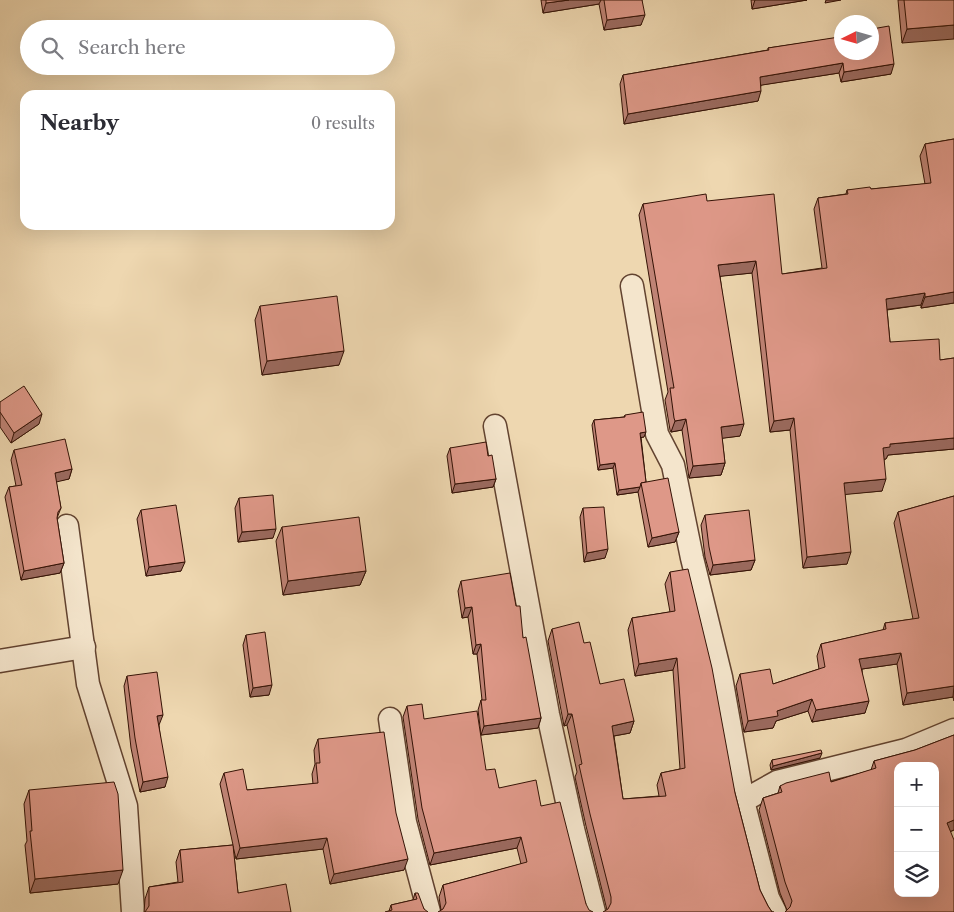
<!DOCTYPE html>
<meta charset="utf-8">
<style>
:root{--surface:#fff;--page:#f2f2f3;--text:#2b2b33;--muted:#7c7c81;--line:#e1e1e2}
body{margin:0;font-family:"Libre Caslon Text",serif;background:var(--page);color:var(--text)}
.controls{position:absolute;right:15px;bottom:15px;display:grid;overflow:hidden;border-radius:10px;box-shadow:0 5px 20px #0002}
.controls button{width:45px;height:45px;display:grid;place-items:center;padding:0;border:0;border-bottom:1px solid var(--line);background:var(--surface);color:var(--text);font:25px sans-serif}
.compass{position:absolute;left:834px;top:15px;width:45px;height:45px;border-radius:50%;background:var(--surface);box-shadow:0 5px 20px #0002;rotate:265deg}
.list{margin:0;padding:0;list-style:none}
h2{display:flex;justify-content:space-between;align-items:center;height:65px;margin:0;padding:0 20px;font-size:21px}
h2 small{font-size:16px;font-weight:400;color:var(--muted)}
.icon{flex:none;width:28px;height:28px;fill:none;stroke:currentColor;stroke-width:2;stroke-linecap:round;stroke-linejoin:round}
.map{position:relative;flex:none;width:954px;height:912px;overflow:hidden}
.search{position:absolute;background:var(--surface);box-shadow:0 5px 20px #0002;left:20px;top:20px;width:375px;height:55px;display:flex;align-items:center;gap:12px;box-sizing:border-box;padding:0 18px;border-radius:28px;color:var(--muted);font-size:19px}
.panel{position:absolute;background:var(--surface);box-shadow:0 5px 20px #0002;left:20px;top:90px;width:375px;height:140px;border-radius:15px}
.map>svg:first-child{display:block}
</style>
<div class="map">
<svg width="954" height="912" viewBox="0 0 954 912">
<rect width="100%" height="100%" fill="#eed7b0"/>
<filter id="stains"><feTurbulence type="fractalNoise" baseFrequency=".004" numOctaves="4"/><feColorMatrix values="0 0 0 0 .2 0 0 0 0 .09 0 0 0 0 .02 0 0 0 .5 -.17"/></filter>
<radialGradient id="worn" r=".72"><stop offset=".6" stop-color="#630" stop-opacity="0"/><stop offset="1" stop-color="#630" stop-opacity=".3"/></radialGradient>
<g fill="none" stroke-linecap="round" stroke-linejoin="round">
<defs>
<g id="minor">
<polyline points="632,286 657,434 673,465 692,558 721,677 743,801 768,898 775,912"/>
<polyline points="495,426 548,714 573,829 594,912"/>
<polyline points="67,526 88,684 126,806 133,912"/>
<polyline points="0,661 84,647"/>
<polyline points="390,719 405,822 429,912"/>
<polyline points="743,801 777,782 906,750 954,730"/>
</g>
</defs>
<!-- minor casing -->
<use href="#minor" stroke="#624330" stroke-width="25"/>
<!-- minor -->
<use href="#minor" stroke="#f4e5cc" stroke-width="22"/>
</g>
<!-- wall -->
<g fill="#bf8375" stroke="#341205">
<polygon points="541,0 642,0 641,25 604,30 599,4 543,13"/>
<polygon points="751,0 807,0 752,9"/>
<polygon points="898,0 954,0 902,43"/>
<polygon points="838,34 891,74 841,82 839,73 761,85 758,101 624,124 620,84 623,75 768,50 768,48 837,38"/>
<polygon points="954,139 954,303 921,308 921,305 887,310 890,342 940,360 954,358 954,449 888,455 886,459 884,459 882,491 845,494 847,564 803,568 790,430 770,432 752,273 720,276 740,436 722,438 725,463 721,475 689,478 682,430 671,432 670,430 665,400 668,392 639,215 643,204 707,201 782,274 822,268 814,209 818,198 846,194 847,190 871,189 925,184 920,156 925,144"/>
<polygon points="260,306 339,365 262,375 255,320"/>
<polygon points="0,402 39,424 11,443 0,427"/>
<polygon points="625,415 644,437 641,437 646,482 679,532 675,542 648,547 638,492 617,495 613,468 598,470 592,425 594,420 624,417"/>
<polygon points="450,448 488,456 496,479 493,487 452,493 447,456"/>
<polygon points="14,450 72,469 69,479 56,481 61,508 57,518 64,563 60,573 21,580 5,497 9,487 16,486 11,460"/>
<polygon points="954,496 954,701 953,697 903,705 897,664 862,669 865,713 812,722 808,711 776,721 773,728 744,732 736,686 740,674 773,684 819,669 817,656 821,644 883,630 885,623 913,619 894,523 898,512"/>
<polygon points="239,498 273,538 238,542 235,508"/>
<polygon points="583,508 605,558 584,562 580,517"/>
<polygon points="141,510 181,571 146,576 137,519"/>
<polygon points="705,515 755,560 751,570 710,575 705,557 701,525"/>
<polygon points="282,527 366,571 360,585 283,595 276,541"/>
<polygon points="670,572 735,793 760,890 768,906 772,912 607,910 586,826 575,777 577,772 567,725 564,726 548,641 552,629 584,643 600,684 634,721 630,733 614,736 623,799 659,796 657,785 661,773 680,769 673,670 635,676 628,630 632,618 670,612 665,584"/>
<polygon points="461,581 516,606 523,638 541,718 538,728 481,735 478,710 481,700 482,700 477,654 473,654 468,617 462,618 458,591"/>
<polygon points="246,635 269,695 250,697 243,645"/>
<polygon points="127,676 159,725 165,787 140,792 131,748 124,686"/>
<polygon points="407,706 486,770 499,788 541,806 586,904 441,910 439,897 443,885 521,864 517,848 430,865 418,819 403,717"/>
<polygon points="954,735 954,830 787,910 780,893 759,810 763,798 778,793 780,786 831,782 871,770 874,761 915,750"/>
<polygon points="318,739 404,870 330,884 323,849 236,859 233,846 238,893 291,912 144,912 145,899 149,887 178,882 176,862 180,850 233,845 220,784 224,773 247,790 313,784 312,774 315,764 314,750"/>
<polygon points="820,758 771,770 770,765 772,760"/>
<polygon points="29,790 118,884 30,893 25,845 27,841 24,804"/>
<polygon points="415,893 424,909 389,911 391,905 413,900"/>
</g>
<!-- shaded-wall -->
<g fill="#9b6a5f" stroke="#341205">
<polygon points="569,0 601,0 599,4 543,13 546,3"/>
<polygon points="755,0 807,0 752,9"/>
<polygon points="826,0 841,0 825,3"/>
<polygon points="645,15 641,25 604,30 607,20"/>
<polygon points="954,25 954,39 902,43 907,29"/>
<polygon points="843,63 839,73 756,86 760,77"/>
<polygon points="894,64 891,74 841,82 844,72"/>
<polygon points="761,91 758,101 624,124 628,114"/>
<polygon points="756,261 752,273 714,277 718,265"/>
<polygon points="954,292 954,303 921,308 925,297"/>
<polygon points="925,293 921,305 882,310 886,299"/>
<polygon points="344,351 339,365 262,375 267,361"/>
<polygon points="42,414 39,424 11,443 14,433"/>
<polygon points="794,418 790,430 770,432 774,421"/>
<polygon points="686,419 682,430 671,432 675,421"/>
<polygon points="744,424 740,436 717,439 721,427"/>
<polygon points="646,432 644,437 638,438 640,433"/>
<polygon points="954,438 954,449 888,455 886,459 879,460 883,448 890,444"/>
<polygon points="615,463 613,468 598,470 600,465"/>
<polygon points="725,463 721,475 689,478 693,466"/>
<polygon points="72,469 69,479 52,483 55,473"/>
<polygon points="496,479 493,487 452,493 455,484"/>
<polygon points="886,479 882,491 840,495 844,483"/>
<polygon points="640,487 638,492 617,495 619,490"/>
<polygon points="276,529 273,538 238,542 242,532"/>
<polygon points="679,532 675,542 648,547 652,538"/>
<polygon points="608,549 605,558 584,562 587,553"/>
<polygon points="851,552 847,564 803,568 807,557"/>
<polygon points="755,560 751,570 710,575 713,565"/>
<polygon points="185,562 181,571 146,576 149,567"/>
<polygon points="64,563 60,573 21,580 24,571"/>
<polygon points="366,571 360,585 283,595 288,581"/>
<polygon points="472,607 468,617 462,618 465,608"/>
<polygon points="481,644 477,654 473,654 476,645"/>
<polygon points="901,653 897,664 855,670 859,659"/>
<polygon points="677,658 673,670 635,676 639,664"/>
<polygon points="272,685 269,695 250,697 253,688"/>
<polygon points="954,686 953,697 903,705 907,693"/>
<polygon points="812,699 808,711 776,721 773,728 744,732 748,721"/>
<polygon points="869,701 865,713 812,722 816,710"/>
<polygon points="568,714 572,714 567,725 564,726"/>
<polygon points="163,715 159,725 153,726 157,716"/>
<polygon points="541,718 538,728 481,735 484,726"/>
<polygon points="634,721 630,733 608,737 612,726"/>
<polygon points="822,753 820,758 771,770 773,766"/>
<polygon points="168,777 165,787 140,792 143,782"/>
<polygon points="954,820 954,830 943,834 947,823"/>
<polygon points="521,837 517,848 430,865 434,853"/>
<polygon points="327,838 323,849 236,859 240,848"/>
<polygon points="408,859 404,870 330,884 334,874"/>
<polygon points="123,870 118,884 30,893 35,879"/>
</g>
<!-- building -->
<g fill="#de9888" stroke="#341205" fill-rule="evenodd">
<polygon points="546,0 569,0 546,3"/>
<polygon points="604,0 642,0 645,15 607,20"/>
<polygon points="904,0 954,0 954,25 907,29"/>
<polygon points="889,26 894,64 844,72 843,63 760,77 761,91 628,114 623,75 769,50 768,48 839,37 838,34 842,34 842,52 872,52 872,29"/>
<polygon points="954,139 954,292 925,297 925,293 886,299 890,342 939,339 940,360 954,358 954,438 890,444 890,447 883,448 886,479 844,483 851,552 807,557 794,418 774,421 756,261 718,265 744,424 721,427 725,463 693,466 686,419 675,421 674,418 670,388 674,388 643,204 706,194 707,201 774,194 782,274 827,268 818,198 848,194 847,190 870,187 871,189 931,183 925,144"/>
<polygon points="337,296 344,351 267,361 260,306"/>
<polygon points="24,386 42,414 14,433 0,412 0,402"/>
<polygon points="643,412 646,432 640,433 646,482 641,483 640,487 619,490 615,463 600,465 594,420 625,417 625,415"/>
<polygon points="65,439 72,469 55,473 61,508 58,512 57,518 64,563 24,571 9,487 22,485 14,450"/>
<polygon points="486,442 488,456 492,455 496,479 455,484 450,448"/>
<polygon points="668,478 679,532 652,538 641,483"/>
<polygon points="273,495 276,529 242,532 239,498"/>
<polygon points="954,496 954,686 907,693 901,653 859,659 869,701 816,710 812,699 777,711 778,716 748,721 740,674 770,669 773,684 825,667 821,644 886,629 885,623 919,618 898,512"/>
<polygon points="176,505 185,562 149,567 141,510"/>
<polygon points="604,507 608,549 587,553 583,508"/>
<polygon points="749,510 755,560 713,565 709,547 705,515"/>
<polygon points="359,517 366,571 288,581 282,527"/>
<polygon points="688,569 712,668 735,793 760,890 768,906 772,912 774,912 603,912 608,909 611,903 611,897 590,814 579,765 582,764 572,714 568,714 552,629 579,622 584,643 590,642 600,684 624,679 634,721 612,726 623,799 666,796 661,773 685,768 677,658 639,664 632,618 675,611 670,572"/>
<polygon points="510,573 516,606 520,606 523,638 526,637 541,718 484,726 481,700 486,700 481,644 476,645 472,607 465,608 461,581"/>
<polygon points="265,632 272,685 253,688 246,635"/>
<polygon points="157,672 163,715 157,716 168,777 143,782 135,738 127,676"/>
<polygon points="422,704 424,719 477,711 486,770 495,769 499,788 536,780 541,806 560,802 586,904 589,910 593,912 438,912 443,909 446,903 443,885 527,862 521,837 434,853 422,808 407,706"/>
<polygon points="384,732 396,813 408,859 334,874 327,838 240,848 224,773 243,769 247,790 318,783 316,763 320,763 318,739"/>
<path d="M 954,735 L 954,820 L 947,823 L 954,840 L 954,912 L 785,912 L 790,907 L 792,901 L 785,882 L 763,798 L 782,792 L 780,786 L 786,783 L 829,772 L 831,782 L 876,768 L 874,761 L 915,750 ZM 898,766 L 935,766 L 935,893 L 898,893 Z"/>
<polygon points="821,750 822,753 773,766 772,760"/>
<polygon points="114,782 118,794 123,870 35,879 30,831 32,831 29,790"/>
<polygon points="233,845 238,893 286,884 291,912 145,912 149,906 149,887 183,882 180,850"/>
<polygon points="415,893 418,893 424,909 428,912 385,912 392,910 391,905 417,899"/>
</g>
<rect width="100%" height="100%" filter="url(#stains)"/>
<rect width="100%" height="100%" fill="url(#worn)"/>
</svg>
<div class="controls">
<button>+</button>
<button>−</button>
<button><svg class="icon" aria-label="layers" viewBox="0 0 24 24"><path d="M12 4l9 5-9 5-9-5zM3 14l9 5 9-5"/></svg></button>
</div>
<svg class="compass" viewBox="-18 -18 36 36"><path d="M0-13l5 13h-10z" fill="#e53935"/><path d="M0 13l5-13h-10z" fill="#7c7c81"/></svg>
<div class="search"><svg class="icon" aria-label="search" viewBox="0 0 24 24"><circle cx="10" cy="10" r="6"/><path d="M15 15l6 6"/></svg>Search here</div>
<section class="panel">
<h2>Nearby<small>0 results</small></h2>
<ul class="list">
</ul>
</section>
</div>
